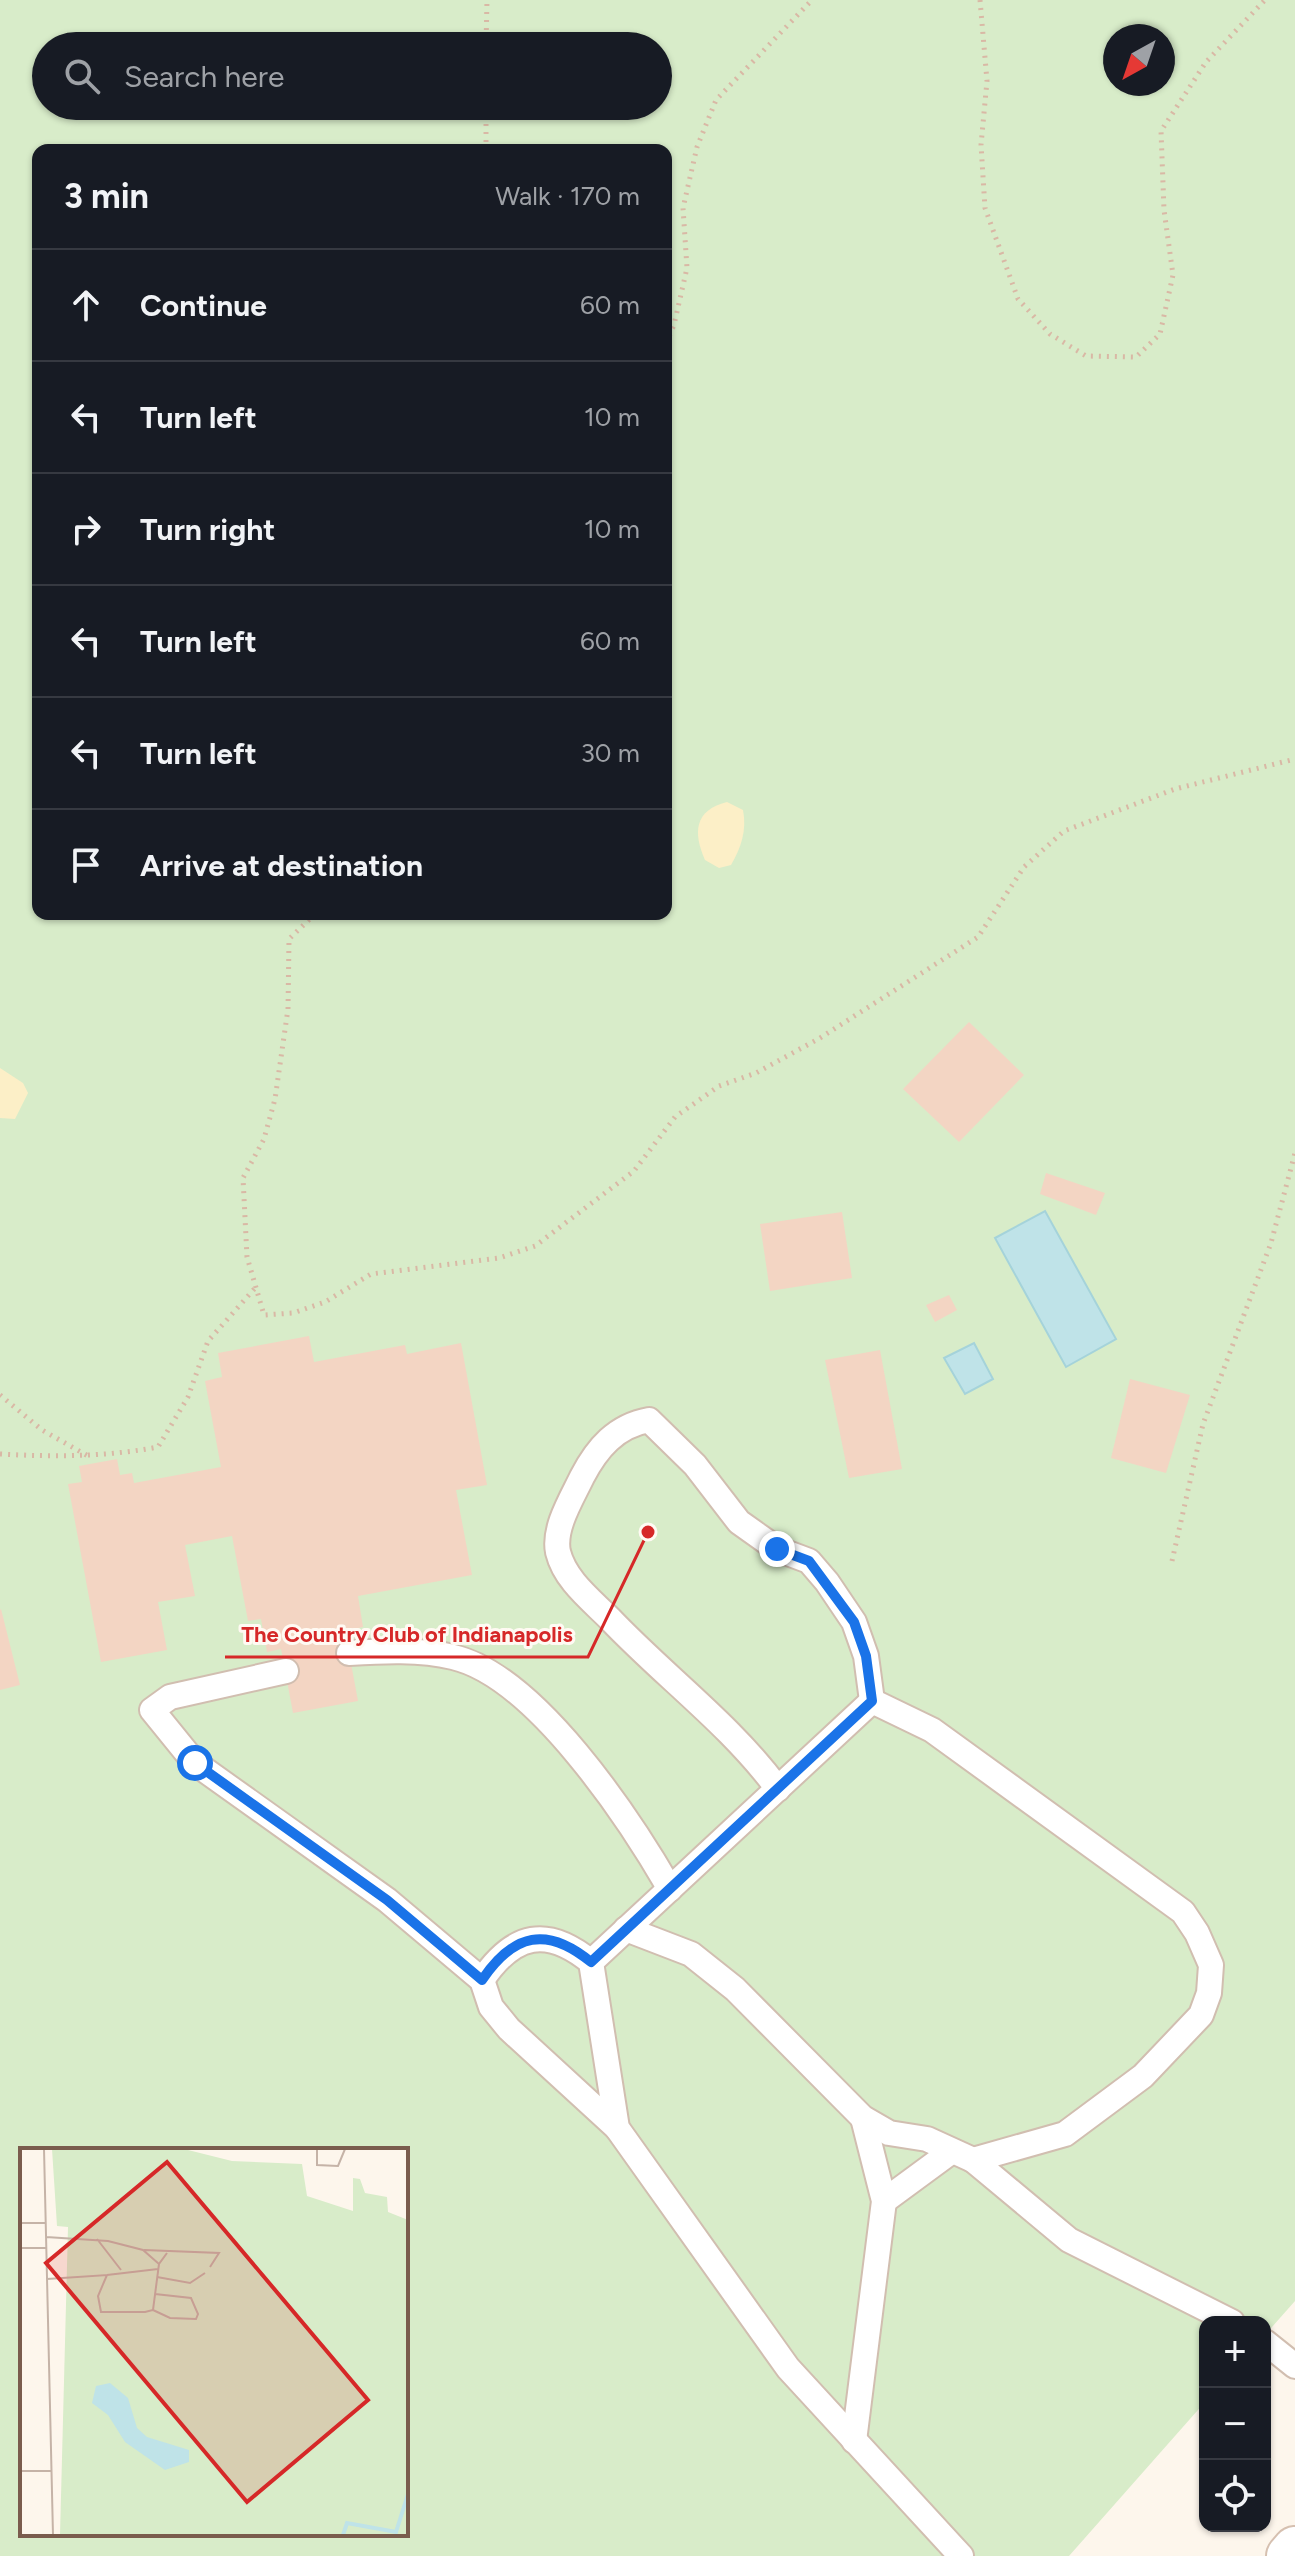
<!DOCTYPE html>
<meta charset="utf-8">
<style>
:root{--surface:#171b24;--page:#242831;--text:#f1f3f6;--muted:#9ea1a6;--line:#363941}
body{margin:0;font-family:Figtree,sans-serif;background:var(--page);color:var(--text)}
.controls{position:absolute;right:24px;bottom:24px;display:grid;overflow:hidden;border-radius:16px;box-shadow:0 2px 6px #0004}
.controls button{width:72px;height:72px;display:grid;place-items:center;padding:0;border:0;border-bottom:2px solid var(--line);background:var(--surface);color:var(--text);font:40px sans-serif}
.compass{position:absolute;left:1103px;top:24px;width:72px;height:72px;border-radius:50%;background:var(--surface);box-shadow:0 2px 6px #0004;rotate:220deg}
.stop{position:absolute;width:24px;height:24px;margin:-18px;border:6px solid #1a73e8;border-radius:50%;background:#fff}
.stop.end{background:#1a73e8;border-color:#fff;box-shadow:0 2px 8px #0008}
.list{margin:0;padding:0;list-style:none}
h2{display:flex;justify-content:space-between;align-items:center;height:104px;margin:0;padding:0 32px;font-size:34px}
h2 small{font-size:26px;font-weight:400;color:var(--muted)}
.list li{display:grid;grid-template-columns:52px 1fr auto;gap:24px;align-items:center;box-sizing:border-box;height:112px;padding:0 32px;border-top:2px solid var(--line)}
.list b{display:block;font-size:30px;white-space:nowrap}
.list em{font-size:26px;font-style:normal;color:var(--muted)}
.icon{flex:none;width:44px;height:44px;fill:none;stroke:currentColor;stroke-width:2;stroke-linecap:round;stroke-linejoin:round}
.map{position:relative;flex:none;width:1295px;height:2556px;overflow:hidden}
.search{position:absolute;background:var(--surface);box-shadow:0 2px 6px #0004;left:32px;top:32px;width:640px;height:88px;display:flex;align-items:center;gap:20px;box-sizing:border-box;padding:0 28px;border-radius:44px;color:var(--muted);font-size:30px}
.panel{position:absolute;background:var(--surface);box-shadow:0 2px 6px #0004;left:32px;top:144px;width:640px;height:776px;border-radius:16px}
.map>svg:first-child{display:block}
</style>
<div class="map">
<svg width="1295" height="2556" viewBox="0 0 1295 2556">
<rect width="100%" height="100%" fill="#fdf6ec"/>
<!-- green -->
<path fill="#d8ecc9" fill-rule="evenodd" d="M 0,0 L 1295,0 L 1295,2301 L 1265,2335 L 1265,2322 L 1205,2322 L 1205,2402 L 1069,2556 L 0,2556 ZM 1115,36 L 1163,36 L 1163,84 L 1115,84 ZM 46,46 L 658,46 L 658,106 L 46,106 ZM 38,150 L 666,150 L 666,914 L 38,914 ZM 22,2150 L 406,2150 L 406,2534 L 22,2534 Z"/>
<!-- sand -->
<g fill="#fcefc7">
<path d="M 727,802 L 743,810 C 747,830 741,848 731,865 L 719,868 L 705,860 C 693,833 694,810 727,802 Z"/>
<polygon points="0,1068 23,1083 28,1093 15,1119 0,1118"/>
</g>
<!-- water -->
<g fill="#bfe3e8" stroke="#a5d3da" stroke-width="2">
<polygon points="1045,1211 1116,1339 1066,1367 995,1238"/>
<polygon points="974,1343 993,1379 965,1394 944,1358"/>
</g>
<!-- building -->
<g fill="#f3d5c3">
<polygon points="969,1022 1024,1075 959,1142 903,1089"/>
<polygon points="1046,1173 1105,1193 1096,1215 1040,1194"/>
<polygon points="842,1212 852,1278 770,1291 760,1224"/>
<polygon points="949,1295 957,1310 935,1322 926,1305"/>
<polygon points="309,1336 314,1362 405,1345 407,1354 461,1343 487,1485 456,1490 472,1575 358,1596 363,1627 345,1631 358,1701 293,1713 281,1649 267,1652 261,1619 248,1621 232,1536 185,1545 195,1596 158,1602 167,1650 101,1662 68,1484 82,1482 79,1466 117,1459 120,1475 132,1473 134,1483 221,1467 205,1381 222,1377 218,1353"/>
<polygon points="880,1350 902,1469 849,1478 825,1360"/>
<polygon points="1130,1379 1190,1395 1166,1473 1111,1458"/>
<polygon points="1,1609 20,1685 0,1690 0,1610"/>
</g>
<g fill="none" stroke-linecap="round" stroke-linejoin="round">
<defs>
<g id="service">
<path d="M 349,1653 C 382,1651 420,1649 453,1657 C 535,1676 629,1818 670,1889"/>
<polyline points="286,1671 170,1697 152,1710 195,1763 387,1900 482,1980 491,2007 509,2029 617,2128"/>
<path d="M 778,1789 C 731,1725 664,1676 610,1619 C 590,1599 565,1580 558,1552 C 553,1528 572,1498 582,1477 C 597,1448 616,1426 649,1420 L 695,1465 L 739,1522 L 777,1549 L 809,1561 L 827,1582 L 854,1622 L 866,1656 L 872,1701"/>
<polyline points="626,1929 691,1954 735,1989 863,2118 889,2133 927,2139 973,2160"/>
<polyline points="591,1962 872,1701 932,1730 1183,1912 1197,1933 1211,1965 1209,1993 1201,2015 1143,2076 1065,2134 973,2160 1069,2240 1232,2322"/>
<path d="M 482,1980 C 514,1933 547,1926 591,1962 L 617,2128 L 788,2368 L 961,2556"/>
<polyline points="884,2201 952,2151"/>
<polyline points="1265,2342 1295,2366"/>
<polyline points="854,2441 884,2201 863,2118"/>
</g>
<polyline id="secondary" points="1289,2556 1295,2549"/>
</defs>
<!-- service casing -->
<use href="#service" stroke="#d1beb0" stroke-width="28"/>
<!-- secondary casing -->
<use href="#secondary" stroke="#d6c0b0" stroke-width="48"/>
<!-- path -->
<g stroke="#d9b8a5" stroke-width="5" stroke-dasharray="2 6" stroke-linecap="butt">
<polyline points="980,0 987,81 981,145 985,208 1018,299 1050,334 1086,356 1136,357 1160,334 1173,275 1164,210 1161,131 1206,62 1265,0"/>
<polyline points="486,46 487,0"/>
<polyline points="486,150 486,106"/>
<polyline points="666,343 674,325 687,268 683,208 697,147 716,100 812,0"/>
<polyline points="315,914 289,939 288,1009 275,1099 264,1139 243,1178 247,1257 264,1315 293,1313 325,1302 371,1274 499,1258 535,1246 634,1171 675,1117 719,1086 756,1073 820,1038 978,937 1024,867 1064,831 1175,789 1295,759"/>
<polyline points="0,1395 42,1430 88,1456"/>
<path d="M 0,1454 C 54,1457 105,1457 158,1447 L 188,1397 L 208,1341 L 256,1287"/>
<polyline points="1172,1561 1203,1424 1271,1243 1295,1153"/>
</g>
<!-- service -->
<use href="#service" stroke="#fff" stroke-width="24"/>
<!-- secondary -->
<use href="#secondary" stroke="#fff" stroke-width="44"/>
</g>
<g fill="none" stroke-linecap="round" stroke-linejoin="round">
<!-- route -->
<path stroke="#1a73e8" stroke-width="10" d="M 195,1763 L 387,1900 L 482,1980 C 514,1933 547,1926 591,1962 L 872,1701 L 866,1656 L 854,1622 L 809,1561 L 777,1549"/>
</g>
<!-- overview -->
<g transform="translate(20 2148)">
<rect width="388" height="388" fill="#fdf6ec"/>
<path d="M 32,1 L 164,1 L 212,13 L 282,16 L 287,48 L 333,63 L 333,30 L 340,31 L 345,45 L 367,49 L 368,64 L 388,72 L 388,387 L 40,387 L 48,79 L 37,78 Z" fill="#d8ecc9"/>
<path d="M 90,235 L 108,250 L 117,280 L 127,289 L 169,302 L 169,314 L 145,322 L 105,294 L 88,267 L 72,255 L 76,238 Z" fill="#bfe3e8"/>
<path fill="none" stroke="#bfe3e8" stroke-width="4" d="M 323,387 L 327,375 L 376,384 L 388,346"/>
<path fill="none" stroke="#c5b3a7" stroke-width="2" d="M 24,1 L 33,387M 297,1 L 297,17 L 318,18 L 325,1M 0,75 L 26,75M 26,89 L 88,93 L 123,102 L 139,116M 77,91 L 101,122M 0,100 L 26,100M 124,102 L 199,105 L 190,119M 87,127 L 138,121M 137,129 L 170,135 L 185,125M 27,131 L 87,127 L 78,148 L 81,164 L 125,164 L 133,162 L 139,116 L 147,105M 133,162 L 150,170 L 176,171 L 178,166 L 171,150 L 135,146M 0,323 L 32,323"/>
<path fill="#d62828" fill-opacity="0.15" stroke="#d62828" stroke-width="4" d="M 147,14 L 348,252 L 227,354 L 26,115 Z"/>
<rect width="388" height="388" fill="none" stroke="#7a5c4d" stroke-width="4"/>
</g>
<!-- callouts -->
<path fill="none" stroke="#d62828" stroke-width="3" d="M648 1532L588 1657H225"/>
<circle fill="#d62828" stroke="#fffaf3" stroke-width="3" cx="648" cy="1532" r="8"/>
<g font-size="22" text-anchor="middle" font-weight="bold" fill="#d62828" stroke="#fffaf3" stroke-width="6" stroke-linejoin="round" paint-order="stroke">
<text x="407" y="1642">The Country Club of Indianapolis</text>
</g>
</svg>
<div class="controls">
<button>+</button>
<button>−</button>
<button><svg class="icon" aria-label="locate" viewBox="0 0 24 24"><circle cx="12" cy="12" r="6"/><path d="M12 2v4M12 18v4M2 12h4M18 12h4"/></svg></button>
</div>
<svg class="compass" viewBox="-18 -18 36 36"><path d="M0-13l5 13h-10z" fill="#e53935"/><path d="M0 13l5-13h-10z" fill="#9ea1a6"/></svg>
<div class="stop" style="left:195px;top:1763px"></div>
<div class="stop end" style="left:777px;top:1549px"></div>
<div class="search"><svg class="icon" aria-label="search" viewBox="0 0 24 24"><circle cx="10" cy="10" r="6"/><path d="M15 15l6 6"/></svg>Search here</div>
<section class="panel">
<h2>3 min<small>Walk · 170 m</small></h2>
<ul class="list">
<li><svg class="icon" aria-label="ahead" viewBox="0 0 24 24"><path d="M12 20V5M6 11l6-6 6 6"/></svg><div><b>Continue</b></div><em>60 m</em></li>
<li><svg class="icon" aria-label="left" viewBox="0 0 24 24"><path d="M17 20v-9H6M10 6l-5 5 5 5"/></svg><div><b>Turn left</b></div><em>10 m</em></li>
<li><svg class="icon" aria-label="right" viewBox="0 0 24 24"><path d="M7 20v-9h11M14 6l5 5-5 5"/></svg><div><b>Turn right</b></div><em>10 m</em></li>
<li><svg class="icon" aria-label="left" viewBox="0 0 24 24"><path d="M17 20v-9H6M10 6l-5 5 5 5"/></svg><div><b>Turn left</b></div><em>60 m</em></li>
<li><svg class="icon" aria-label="left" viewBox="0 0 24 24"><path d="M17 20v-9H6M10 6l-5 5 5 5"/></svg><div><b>Turn left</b></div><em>30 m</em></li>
<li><svg class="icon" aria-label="arrive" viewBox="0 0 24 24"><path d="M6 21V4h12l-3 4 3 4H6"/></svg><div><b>Arrive at destination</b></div></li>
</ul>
</section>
</div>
